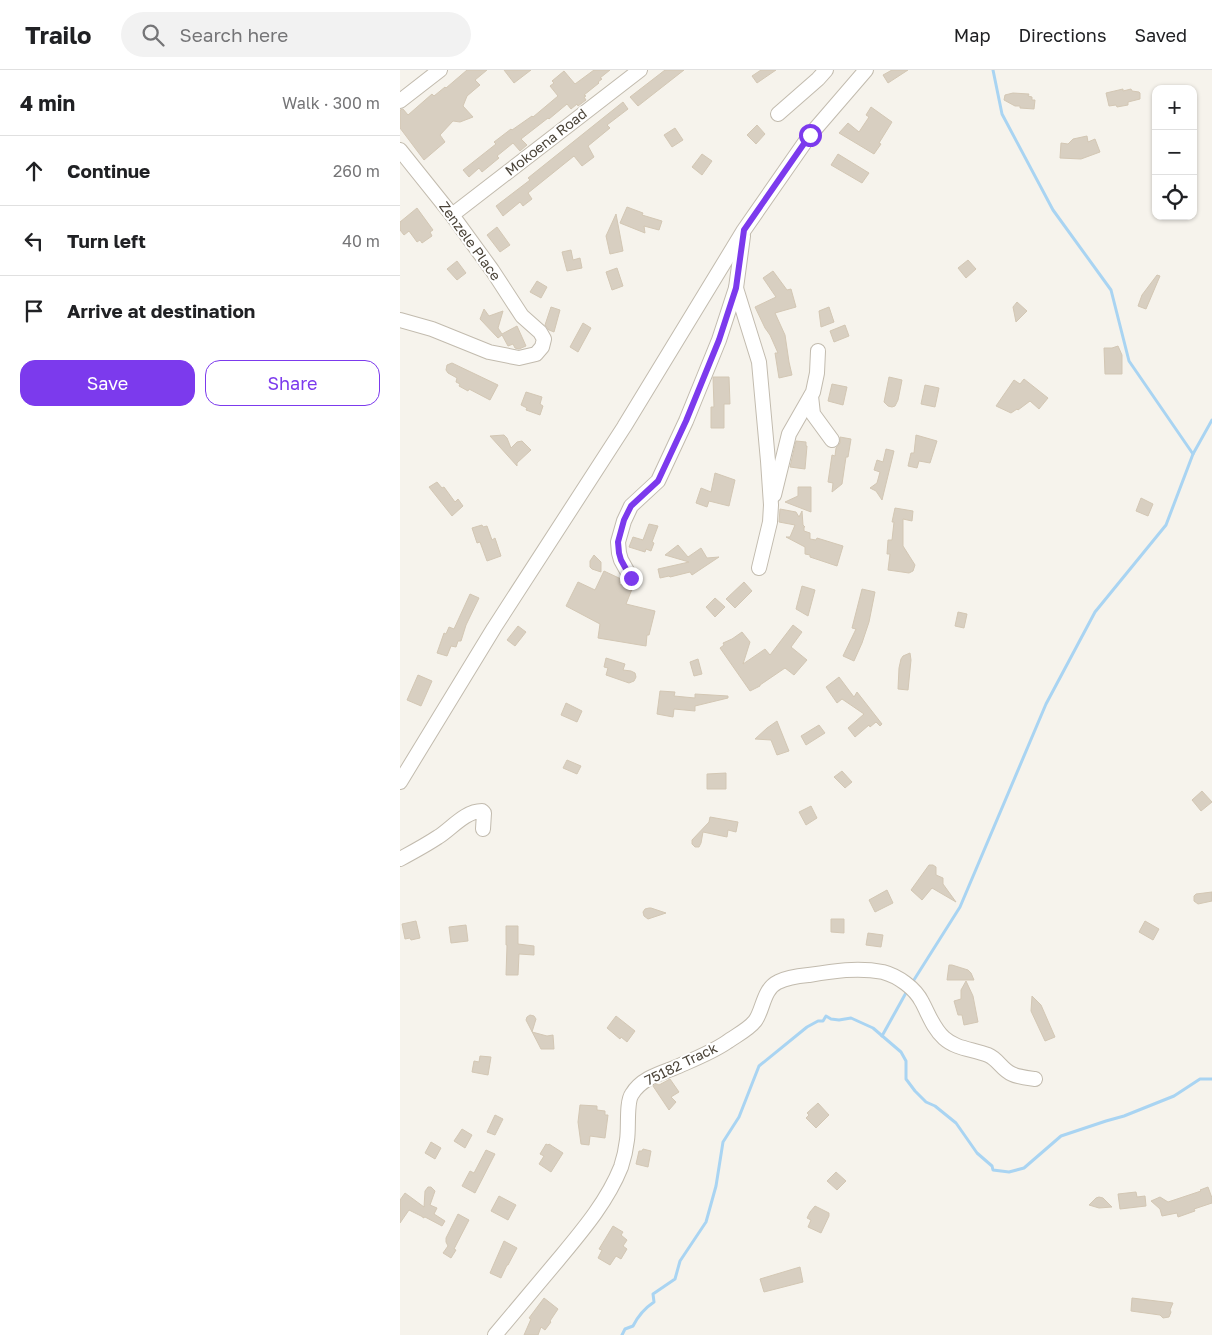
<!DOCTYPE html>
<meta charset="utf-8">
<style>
:root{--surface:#fff;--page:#f2f2f2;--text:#202124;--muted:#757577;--line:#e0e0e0;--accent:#7c3aed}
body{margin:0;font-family:"Golos Text",sans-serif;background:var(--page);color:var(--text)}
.controls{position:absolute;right:15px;top:15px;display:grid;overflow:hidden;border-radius:10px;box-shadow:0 1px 4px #0004}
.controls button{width:45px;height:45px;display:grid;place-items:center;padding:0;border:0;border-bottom:1px solid var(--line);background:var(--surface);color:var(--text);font:25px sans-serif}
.stop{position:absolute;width:15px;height:15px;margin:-11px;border:4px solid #7c3aed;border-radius:50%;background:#fff}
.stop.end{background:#7c3aed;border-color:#fff;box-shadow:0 1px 5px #0008}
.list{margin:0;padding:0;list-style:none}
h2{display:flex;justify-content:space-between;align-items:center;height:65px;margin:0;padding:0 20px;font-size:21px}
h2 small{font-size:16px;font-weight:400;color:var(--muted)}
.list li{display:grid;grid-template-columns:32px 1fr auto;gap:15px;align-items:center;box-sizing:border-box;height:70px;padding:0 20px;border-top:1px solid var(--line)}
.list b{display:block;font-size:19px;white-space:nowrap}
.list em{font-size:16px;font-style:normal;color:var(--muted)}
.actions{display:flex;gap:10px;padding:15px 20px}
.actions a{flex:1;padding:11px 0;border:1px solid var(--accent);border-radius:15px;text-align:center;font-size:18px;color:var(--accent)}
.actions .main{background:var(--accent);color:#fff}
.icon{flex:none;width:28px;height:28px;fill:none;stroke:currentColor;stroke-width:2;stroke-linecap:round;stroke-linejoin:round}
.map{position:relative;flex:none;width:812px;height:1265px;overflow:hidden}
header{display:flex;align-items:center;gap:30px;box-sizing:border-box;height:70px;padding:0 25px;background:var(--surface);border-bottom:1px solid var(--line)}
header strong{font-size:24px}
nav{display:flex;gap:28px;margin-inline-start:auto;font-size:18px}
.search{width:350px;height:45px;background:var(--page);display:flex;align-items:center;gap:12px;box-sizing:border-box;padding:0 18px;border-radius:28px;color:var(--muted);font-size:19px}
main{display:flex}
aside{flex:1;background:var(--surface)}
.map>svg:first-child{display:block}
</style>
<header>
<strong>Trailo</strong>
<div class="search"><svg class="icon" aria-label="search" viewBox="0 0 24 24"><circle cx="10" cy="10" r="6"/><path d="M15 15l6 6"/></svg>Search here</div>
<nav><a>Map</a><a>Directions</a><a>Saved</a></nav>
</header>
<main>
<aside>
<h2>4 min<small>Walk · 300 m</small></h2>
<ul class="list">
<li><svg class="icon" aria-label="ahead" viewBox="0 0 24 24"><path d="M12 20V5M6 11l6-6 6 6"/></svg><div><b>Continue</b></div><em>260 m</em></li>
<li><svg class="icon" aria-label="left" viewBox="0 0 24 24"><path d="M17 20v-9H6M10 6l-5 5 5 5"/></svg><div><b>Turn left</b></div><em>40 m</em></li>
<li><svg class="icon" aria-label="arrive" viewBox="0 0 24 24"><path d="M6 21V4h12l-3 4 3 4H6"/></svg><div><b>Arrive at destination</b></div></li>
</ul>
<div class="actions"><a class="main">Save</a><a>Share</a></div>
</aside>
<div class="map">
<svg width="812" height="1265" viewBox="0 0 812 1265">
<rect width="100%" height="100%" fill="#f6f3ec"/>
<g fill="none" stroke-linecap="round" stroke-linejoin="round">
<!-- stream -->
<g stroke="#a9d4f2" stroke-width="3">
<polyline points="593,0 602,44 653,140 711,220 729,291 793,384"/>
<polyline points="512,913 560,837 646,634 695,542 766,455 793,384 812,350"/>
<polyline points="482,966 507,921"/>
<path d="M 222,1265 L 225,1259 L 233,1256 C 238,1246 245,1238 254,1232 L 253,1224 L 275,1209 L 280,1191 L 306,1152 L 316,1116 L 323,1072 L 339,1047 L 359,996 L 407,957 L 418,951 L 423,951 L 426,946 L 431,949 L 439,950 L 451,948 L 473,958 L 501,982 L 506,991 L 506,1009 L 515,1021 L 526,1032 L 535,1036 L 556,1053 L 577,1083 L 592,1096 L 593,1100 L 609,1102 L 624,1098 L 661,1066 L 706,1051 L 724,1046 L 774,1026 L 800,1009 L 812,1009"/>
</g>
</g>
<!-- building -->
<g fill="#d8cfc1" stroke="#d3c7b4">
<polygon points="67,0 87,0 75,10 80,15 67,26 63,36 73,47 60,52 53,51 40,65 45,72 24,90 0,58 0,40 3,39 8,45 32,24 34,26 45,17 46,18"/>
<polygon points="104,0 131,0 114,13"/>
<polygon points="194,0 210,0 200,8 202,9 198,12 199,13 184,25 186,26 184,27 186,30 178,36 177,34 171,39 167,34 149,49 148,48 121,69 127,75 120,81 113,73 97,86 99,88 82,102 79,98 69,107 63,100 96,74 94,72 111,59 112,60 132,46 133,47 158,26 150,16 154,13 152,11 164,1 175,14"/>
<polygon points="265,0 284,0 238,36 230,27"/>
<polygon points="361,0 376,0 357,13 352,6"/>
<polygon points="492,0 508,0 488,13 483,5"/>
<polygon points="723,19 723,21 731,19 732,21 739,22 740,23 740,29 728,32 728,35 717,37 716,35 709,36 706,23"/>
<polygon points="613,23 629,24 628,26 632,27 632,30 635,30 634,39 620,38 620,36 615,36 604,30 605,25"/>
<polygon points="223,32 228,39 207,55 210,58 188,76 194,87 182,96 174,86 128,123 132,129 123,136 120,132 103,146 96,136 130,110 128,108"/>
<polygon points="471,37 492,52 479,73 481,74 474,84 439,63 448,53 459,62 469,47 466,45"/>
<polygon points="357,55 365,64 356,74 347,65"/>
<polygon points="275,58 283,70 272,77 264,65"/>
<polygon points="687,66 688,72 695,69 700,82 681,89 660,88 661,73 668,74 673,69"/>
<polygon points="302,84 312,91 302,105 292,97"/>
<polygon points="438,84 469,103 462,113 431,95"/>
<polygon points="227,137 243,143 242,145 262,151 259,160 244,156 245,163 220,153"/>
<polygon points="17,138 33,160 30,162 32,166 22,173 20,170 17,172 9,161 4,165 0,160 0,152"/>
<polygon points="216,144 223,181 210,184 206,166"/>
<polygon points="97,157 110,175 100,182 87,165"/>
<polygon points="171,180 173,190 180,188 182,198 167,201 162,182"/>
<polygon points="568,190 576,199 566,208 558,198"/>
<polygon points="57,191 66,203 57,210 47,199"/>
<polygon points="217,198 223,216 212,220 206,202"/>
<polygon points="373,201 387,220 391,219 396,237 375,243 385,265 389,292 392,305 379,308 375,283 378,283 370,265 365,258 355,237 376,227 363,208"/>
<polygon points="757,205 760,206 746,239 738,236 742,225"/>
<polygon points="137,211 147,217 141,228 130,222"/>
<polygon points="617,232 627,241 616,252 613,237"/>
<polygon points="151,237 160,240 154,262 149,260 145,255"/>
<polygon points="429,237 434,252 421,257 419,241"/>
<polygon points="84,239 89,246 103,241 98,258 102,264 117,256 126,276 119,279 115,278 113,274 108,276 102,265 98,268 80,249"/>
<polygon points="183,253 191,258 178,282 170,277"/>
<polygon points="445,255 449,266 434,272 430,261"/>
<polygon points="718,276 722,285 722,304 705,304 704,278 712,278"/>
<polygon points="52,293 98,315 90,330 69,319 68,321 59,316 60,314 56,312 57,308 48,303 46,300 47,295"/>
<polygon points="313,307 329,307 330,334 324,334 324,358 311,358 311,337 314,337"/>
<polygon points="489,307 502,310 498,330 495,336 492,337 488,336 484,332"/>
<polygon points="624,309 648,328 639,339 630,331 618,340 617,339 611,343 596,336 614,310 620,314"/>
<polygon points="432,314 447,317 443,335 428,331"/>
<polygon points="525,315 539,318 535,337 521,334"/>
<polygon points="126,322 142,327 140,334 143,336 140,345 126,340 127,338 121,335"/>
<polygon points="104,365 107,368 111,378 117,372 122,371 131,380 117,393 117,396 90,366"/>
<polygon points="516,365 537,371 530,393 519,391 517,398 508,396 511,383 514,383"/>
<polygon points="440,367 451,369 448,387 446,387 442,414 432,422 433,413 428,412 432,385 435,386 436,378 440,373"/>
<polygon points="396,371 406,372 406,376 407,376 405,399 390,397"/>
<polygon points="486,379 494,381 482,430 476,421 470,418 477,413 480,402 474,400 477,390 483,392"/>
<polygon points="315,403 335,410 329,436 309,431 307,437 296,433 301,418 311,422"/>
<polygon points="37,412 42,418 44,417 55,432 58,429 63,436 52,446 29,417"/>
<polygon points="398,417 411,417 411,442 385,432 398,426"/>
<polygon points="741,428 753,434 748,446 736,441"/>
<polygon points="495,438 513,441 512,451 503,449 503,476 515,495 513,501 509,503 488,500 490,484 487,484 488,470 492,470 494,452 492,452"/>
<polygon points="380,439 396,442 399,447 402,441 403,455 405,457 404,457 404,461 410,463 410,469 416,470 417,468 443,476 437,496 410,487 410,485 405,484 405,477 386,467 390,467 395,455 379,452"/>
<polygon points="249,454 258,456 252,472 254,473 251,481 246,479 245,482 229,477 233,467 243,470"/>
<polygon points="82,455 83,457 87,456 92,470 95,468 101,486 87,491 80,472 77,473 72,458"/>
<polygon points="278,475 288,487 301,478 307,488 319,487 292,505 290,502 270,507 269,506 260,508 258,499 289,492 265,485"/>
<polygon points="194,485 201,492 201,502 192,499 190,497 190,491"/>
<polygon points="204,501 221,509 219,514 232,519 226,534 255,541 249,565 247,565 246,576 198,568 200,554 166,536 178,512 195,520"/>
<polygon points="344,512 352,521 335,538 326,529"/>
<polygon points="402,516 415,520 408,546 396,539"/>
<polygon points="462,519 475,522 469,552 462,573 454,591 443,586 456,559 452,558"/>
<polygon points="70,524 79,528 66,555 61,571 58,571 56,577 51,576 47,586 37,583 44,563 46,564 49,557 54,559"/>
<polygon points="315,528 325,537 315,547 306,537"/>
<polygon points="558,542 567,544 564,558 555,556"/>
<polygon points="393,555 402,562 391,577 407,590 394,605 385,598 360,615 360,616 350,621 320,578 324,575 323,573 332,569 342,562 350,572 343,594 365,579 370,585"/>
<polygon points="118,556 126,562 115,576 107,570"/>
<polygon points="510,583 511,590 508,620 498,619 499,598 501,589 503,586"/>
<polygon points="206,588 225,594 223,600 231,601 235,603 236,607 234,611 229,613 206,605 208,598 204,597"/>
<polygon points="298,589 302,604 294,606 290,592"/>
<polygon points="18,605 32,611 21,636 7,630"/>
<polygon points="439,607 454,627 457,622 482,654 480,656 476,652 470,657 469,655 455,667 448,658 464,644 442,629 437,633 426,617"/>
<polygon points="260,621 275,622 274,626 295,628 295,624 328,626 328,628 295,636 295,641 274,639 273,647 257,644"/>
<polygon points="166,633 182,641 177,652 161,645"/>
<polygon points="377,651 389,681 377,685 371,670 355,669 367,658"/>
<polygon points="419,655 425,663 406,675 401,666"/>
<polygon points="167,690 181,696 177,704 163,698"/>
<polygon points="442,701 452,712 445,718 434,707"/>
<polygon points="326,703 326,719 307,719 307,704"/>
<polygon points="802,721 812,732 801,741 792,730"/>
<polygon points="411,736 417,748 406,755 399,742"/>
<polygon points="310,747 338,752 336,762 328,760 327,767 303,762 301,773 299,777 295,777 292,774 292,770 309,752"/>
<polygon points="529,795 533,795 536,797 536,805 543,808 543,814 556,832 532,818 522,830 511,820"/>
<polygon points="487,820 493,833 475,842 469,830"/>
<polygon points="812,822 812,831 798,834 794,831 794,826 796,824"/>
<polygon points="249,838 251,838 266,843 248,849 244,846 243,842 245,839"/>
<polygon points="431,849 444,849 444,863 431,862"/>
<polygon points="16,851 20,868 11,870 10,868 5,869 2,854"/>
<polygon points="745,851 759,859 753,870 739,862"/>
<polygon points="66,855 68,871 51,873 49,857"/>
<polygon points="106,856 118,856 118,874 134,876 134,885 119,884 118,905 106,905 107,875 106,875"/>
<polygon points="468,863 483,865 481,877 466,875"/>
<polygon points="549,895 552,895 568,900 571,903 574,910 547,910"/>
<polygon points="566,911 573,926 578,952 564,955 562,945 558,945 554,931 561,929 561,920"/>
<polygon points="632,926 641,935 655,967 645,971 631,941"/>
<polygon points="130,945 134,946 136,949 132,962 147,966 153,965 154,979 141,979 126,950 127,947"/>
<polygon points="216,946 235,961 227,972 221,967 220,969 207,958"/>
<polygon points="80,986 91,987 88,1005 72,1002 74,991 79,992"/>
<polygon points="270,1009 279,1022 271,1027 276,1032 269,1040 253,1016 257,1014 259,1015"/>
<polygon points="418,1033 429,1045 416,1058 406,1048 409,1045 407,1043"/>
<polygon points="180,1035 197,1036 197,1040 205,1041 205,1045 208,1045 205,1068 190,1066 189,1075 181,1074 178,1052"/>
<polygon points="95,1045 103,1049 95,1065 87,1062"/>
<polygon points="62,1059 72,1065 65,1078 54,1071"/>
<polygon points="31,1072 41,1078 35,1089 25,1083"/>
<polygon points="146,1074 148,1075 149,1074 163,1083 151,1102 139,1094 144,1086 140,1084"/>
<polygon points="243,1079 251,1081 248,1097 236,1094 239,1081 242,1081"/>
<polygon points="86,1080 95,1084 75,1123 62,1116 70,1101 74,1103"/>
<polygon points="436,1102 446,1111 437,1120 427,1111"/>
<polygon points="28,1117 31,1117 35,1121 30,1135 37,1138 34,1144 45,1151 42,1156 25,1147 23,1148 23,1147 9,1140 0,1153 0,1130 5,1123 24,1137 25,1121"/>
<polygon points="808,1117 812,1128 812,1133 794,1139 795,1141 778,1147 777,1143 762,1146 760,1139 751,1131 760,1127 768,1132 801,1121 800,1120"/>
<polygon points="736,1122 737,1127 745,1126 746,1136 720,1139 718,1124"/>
<polygon points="99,1126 116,1135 108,1150 91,1141"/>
<polygon points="699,1127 703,1128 712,1137 699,1138 689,1135 696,1128"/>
<polygon points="415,1136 429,1143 429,1146 421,1163 408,1157 411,1150 407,1148 410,1142"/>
<polygon points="58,1144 69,1150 54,1179 56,1180 51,1188 43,1183 48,1176 46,1172 46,1168"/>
<polygon points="213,1156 223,1162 221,1165 227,1170 223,1176 227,1179 221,1189 216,1186 210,1195 198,1188 202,1180 199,1179"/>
<polygon points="104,1171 117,1178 108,1195 107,1195 101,1208 90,1203"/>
<polygon points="400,1197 403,1212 364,1222 360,1209"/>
<polygon points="144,1228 158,1239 150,1251 151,1252 145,1260 141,1257 138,1265 124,1265 131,1249 129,1248"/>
<polygon points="732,1228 773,1233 770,1240 771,1242 769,1247 763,1248 760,1245 731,1241"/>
</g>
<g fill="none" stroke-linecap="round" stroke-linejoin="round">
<defs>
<g id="minor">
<polyline points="0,31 40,0"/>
<polyline points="378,44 418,9 426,0"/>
<polyline points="0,80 52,145 92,200 122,246 140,262 144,269 142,277 136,284 119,288 89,282 32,259 0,250"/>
<polyline points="52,145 240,0"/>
<polyline points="336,218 359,292 368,391 371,435 370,452 359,498"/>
<polyline points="411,326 413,344 432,370"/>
<polyline points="374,425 389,364 413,322 417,303 418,281"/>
<polyline points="231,508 221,490 219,483 218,472 224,451 231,436 258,411 286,351 319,270 336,218 343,166"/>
<polyline points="0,712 94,558 224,357 344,160 410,65 466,0"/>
<path d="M 0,789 C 13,782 26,775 38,767 C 51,759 65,741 82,741 L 84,743 L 83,759"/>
<path d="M 95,1265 C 116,1240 137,1215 158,1190 C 182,1161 207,1132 221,1097 C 224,1088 226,1079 227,1070 C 229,1059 226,1032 232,1024 C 241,1009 258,1004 274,998 C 292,990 311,983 327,972 C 335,966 348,960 355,951 C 363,941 363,919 378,912 C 388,907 399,906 409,905 C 433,901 458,897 483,902 C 498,906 515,918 522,932 C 529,945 533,958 544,968 C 556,979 573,979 588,985 C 598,989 602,1000 612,1004 C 618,1007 628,1008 635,1009"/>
</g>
</defs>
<!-- minor casing -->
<use href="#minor" stroke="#c2bbae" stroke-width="16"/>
<!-- minor -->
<use href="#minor" stroke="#fff" stroke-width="14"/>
</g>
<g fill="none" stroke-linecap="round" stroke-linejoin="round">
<!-- route -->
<polyline stroke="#7c3aed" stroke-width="6" points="231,508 221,490 219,483 218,472 224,450 231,436 258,411 286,351 319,270 336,218 344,160 410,65"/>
</g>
<g text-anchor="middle" stroke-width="4" stroke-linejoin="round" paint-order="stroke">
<!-- street labels -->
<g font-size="14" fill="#4b4439" stroke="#fff">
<text transform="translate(146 72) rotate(-38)" y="5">Mokoena Road</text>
<text transform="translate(70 171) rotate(54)" y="5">Zenzele Place</text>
<text transform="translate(281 994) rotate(-26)" y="5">75182 Track</text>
</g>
</g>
</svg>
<div class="controls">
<button>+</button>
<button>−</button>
<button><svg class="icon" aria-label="locate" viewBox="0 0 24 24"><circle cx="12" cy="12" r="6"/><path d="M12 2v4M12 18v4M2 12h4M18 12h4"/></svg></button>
</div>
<div class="stop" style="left:410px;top:65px"></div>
<div class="stop end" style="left:231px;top:508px"></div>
</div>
</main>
